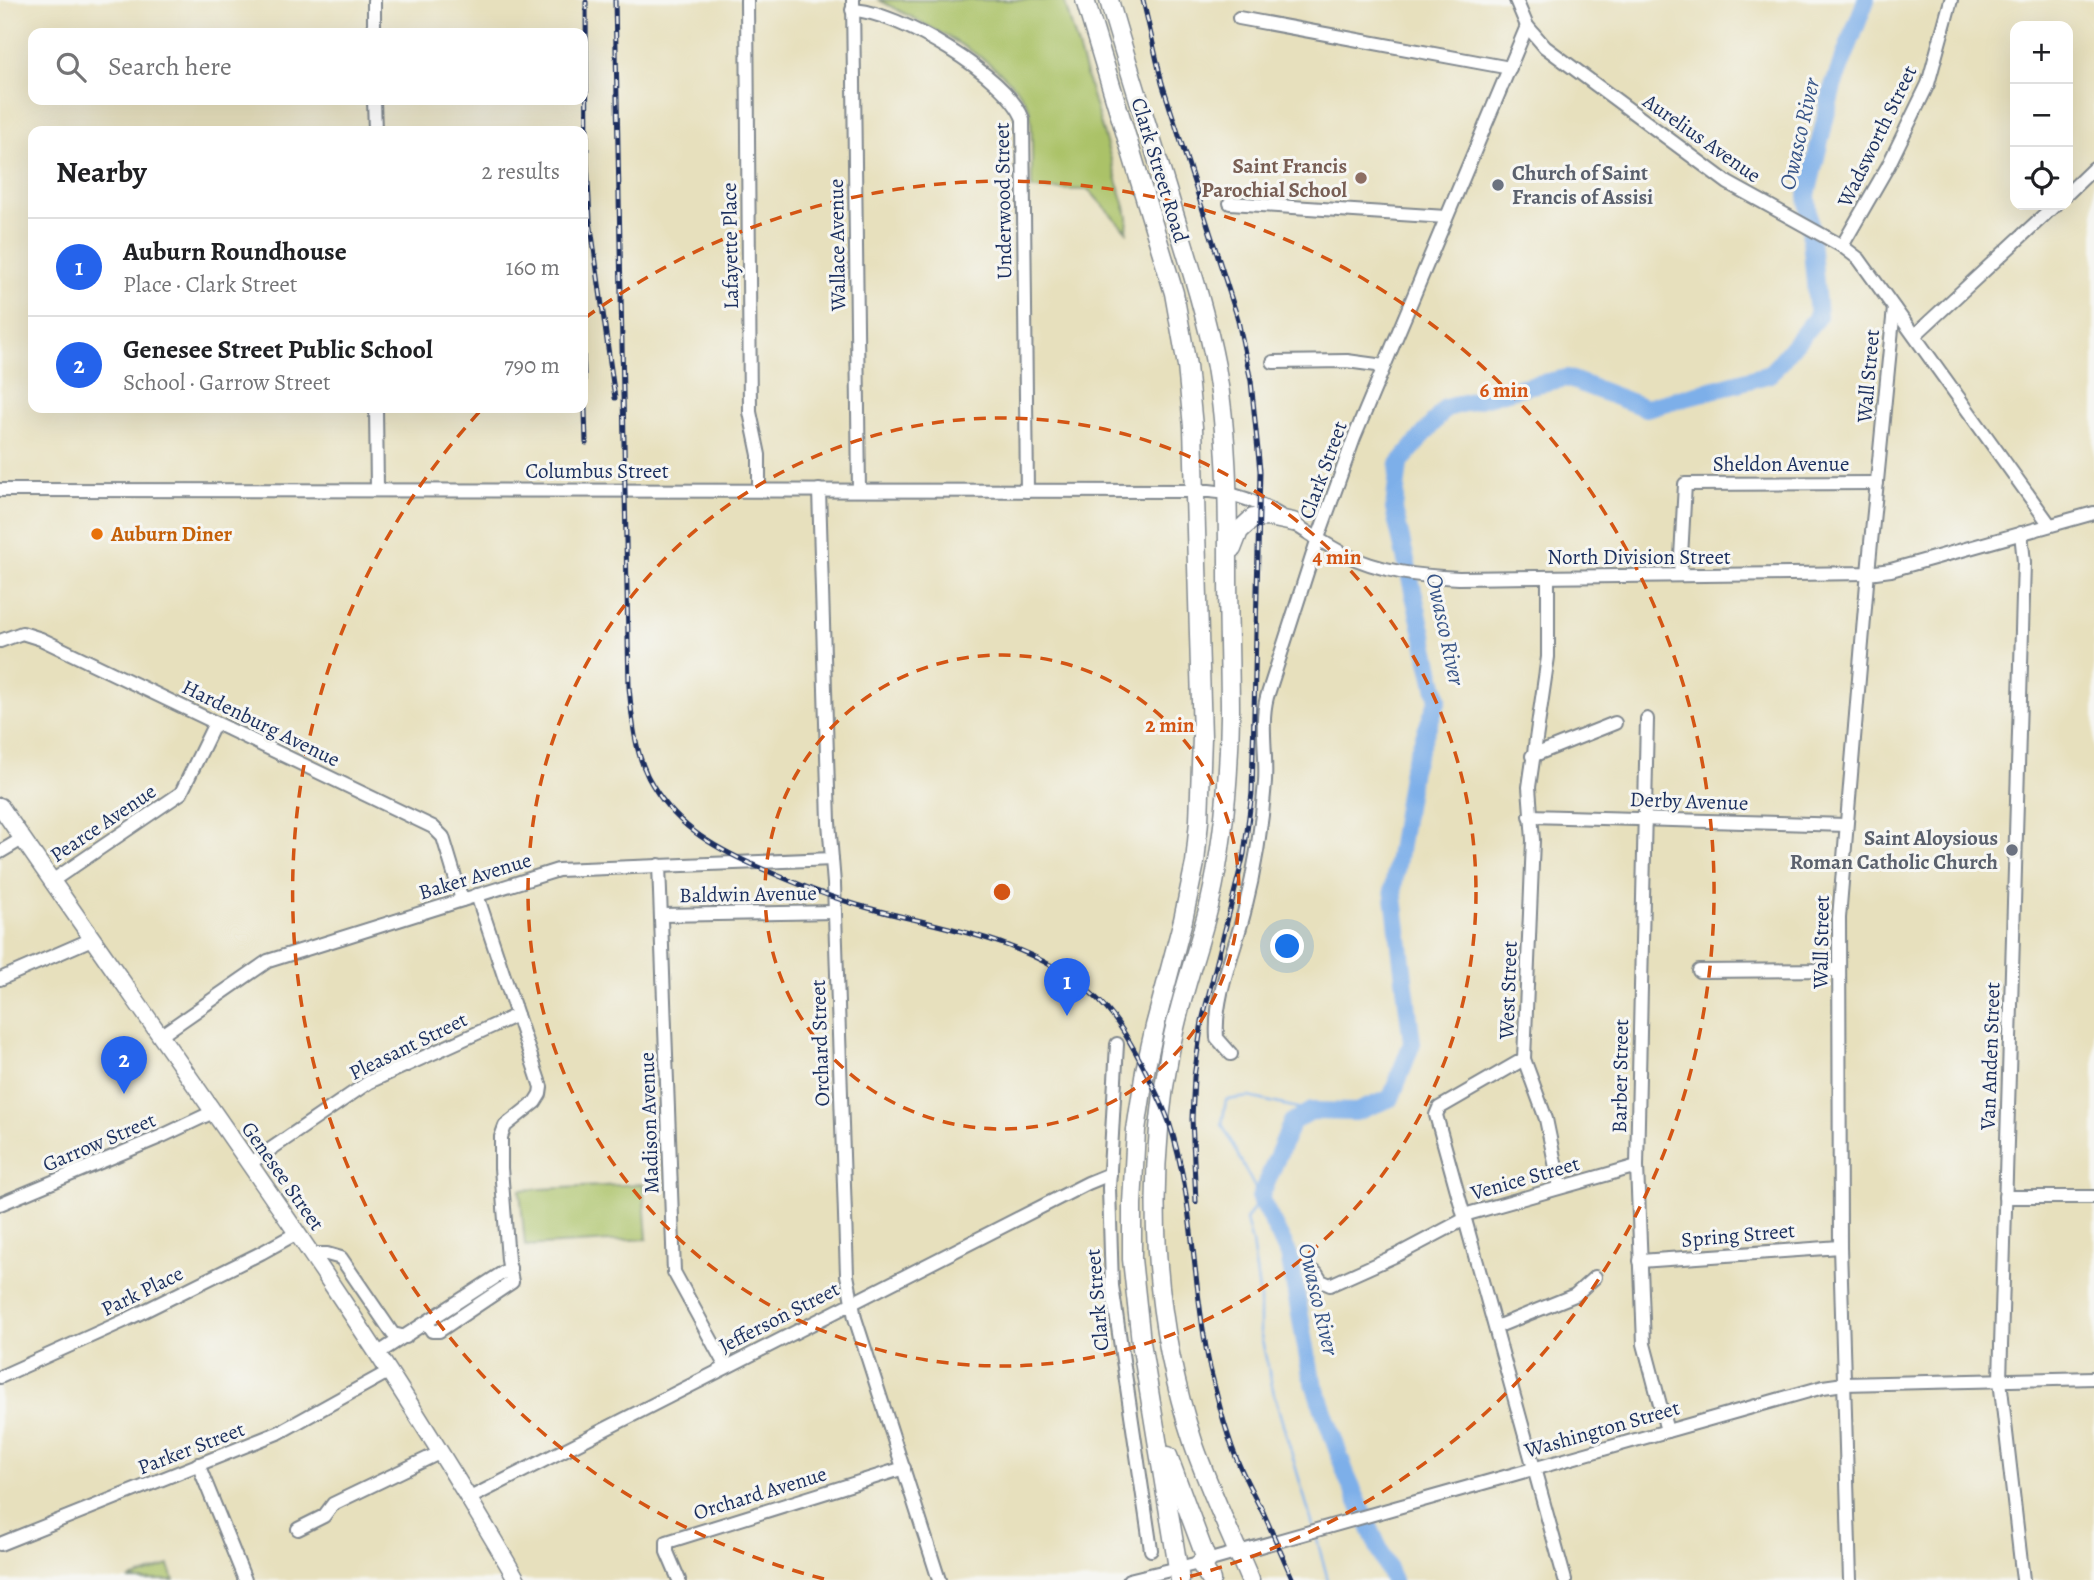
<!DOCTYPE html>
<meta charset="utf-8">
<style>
:root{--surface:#fff;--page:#f6f6f6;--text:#202124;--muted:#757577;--line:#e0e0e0;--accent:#2563eb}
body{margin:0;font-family:Alegreya,serif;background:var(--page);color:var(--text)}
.controls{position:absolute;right:21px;top:21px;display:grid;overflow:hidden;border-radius:14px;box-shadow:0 7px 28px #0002}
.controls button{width:63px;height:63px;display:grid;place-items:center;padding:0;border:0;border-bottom:2px solid var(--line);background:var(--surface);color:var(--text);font:35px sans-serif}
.you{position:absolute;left:1288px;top:947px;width:24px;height:24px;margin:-18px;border:5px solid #fff;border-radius:50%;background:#1a73e8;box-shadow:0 0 0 10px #1a73e833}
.badge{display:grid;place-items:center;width:46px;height:46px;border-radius:50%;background:var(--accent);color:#fff;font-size:23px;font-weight:700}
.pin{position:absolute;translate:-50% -58px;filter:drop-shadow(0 2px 4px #0008)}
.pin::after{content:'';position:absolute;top:37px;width:24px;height:21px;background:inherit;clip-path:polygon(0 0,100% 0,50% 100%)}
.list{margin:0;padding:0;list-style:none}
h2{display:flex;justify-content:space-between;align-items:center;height:91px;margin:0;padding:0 28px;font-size:30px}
h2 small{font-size:23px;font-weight:400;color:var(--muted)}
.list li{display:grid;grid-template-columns:46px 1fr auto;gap:21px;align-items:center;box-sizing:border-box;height:98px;padding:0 28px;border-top:2px solid var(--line)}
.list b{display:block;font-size:26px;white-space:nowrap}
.list p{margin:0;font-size:23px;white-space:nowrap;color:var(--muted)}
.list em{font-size:23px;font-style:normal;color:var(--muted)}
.icon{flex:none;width:38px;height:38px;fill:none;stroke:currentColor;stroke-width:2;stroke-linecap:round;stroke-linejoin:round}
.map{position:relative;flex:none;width:2094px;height:1580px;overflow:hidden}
.search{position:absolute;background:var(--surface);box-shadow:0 7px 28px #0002;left:28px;top:28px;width:560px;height:77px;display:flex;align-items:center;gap:18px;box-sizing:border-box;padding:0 24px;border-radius:14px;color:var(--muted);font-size:26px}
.panel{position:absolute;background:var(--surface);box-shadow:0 7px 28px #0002;left:28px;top:126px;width:560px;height:287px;border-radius:14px}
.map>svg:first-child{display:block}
</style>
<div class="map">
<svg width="2094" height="1580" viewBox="0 0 2094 1580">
<rect width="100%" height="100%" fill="#f6f6f2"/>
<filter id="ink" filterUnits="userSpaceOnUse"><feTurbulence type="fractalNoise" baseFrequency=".0143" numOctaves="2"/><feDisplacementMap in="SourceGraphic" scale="14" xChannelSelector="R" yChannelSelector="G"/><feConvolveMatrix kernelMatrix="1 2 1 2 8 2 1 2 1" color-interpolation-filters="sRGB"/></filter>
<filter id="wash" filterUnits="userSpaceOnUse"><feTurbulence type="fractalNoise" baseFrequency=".00686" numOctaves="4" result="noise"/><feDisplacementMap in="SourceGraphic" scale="28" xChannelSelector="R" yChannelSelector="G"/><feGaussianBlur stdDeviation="1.57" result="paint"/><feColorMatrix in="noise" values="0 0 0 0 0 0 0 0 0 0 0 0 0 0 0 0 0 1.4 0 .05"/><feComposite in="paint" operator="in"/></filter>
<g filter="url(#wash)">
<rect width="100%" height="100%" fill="#e7e0bd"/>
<!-- green -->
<g fill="#abc267" stroke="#637862" stroke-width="2">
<path d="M 879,0 L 1064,0 L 1128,217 L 1127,232 L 1089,190 L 1032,189 C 1031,173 1034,120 1029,109 C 1010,62 922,24 879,0 Z"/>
<polygon points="643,1184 647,1239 525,1246 520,1190"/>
<polygon points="169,1565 174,1580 128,1580"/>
</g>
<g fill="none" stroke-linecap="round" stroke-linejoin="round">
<!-- stream -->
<g stroke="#7dafe9" stroke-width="2.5">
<polyline points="1311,1111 1249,1097 1226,1100 1222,1124 1260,1198 1246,1220 1252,1243 1260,1298 1260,1332 1274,1394 1313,1526"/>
<polyline points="1316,1536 1328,1580"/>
</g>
<!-- river -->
<polyline stroke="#7dafe9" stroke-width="18" points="1393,1580 1347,1477 1311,1375 1289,1255 1260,1198 1292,1122 1311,1111 1356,1112 1391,1098 1412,1043 1393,889 1412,769 1438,699 1394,509 1399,464 1446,408 1522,387 1567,378 1646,408 1770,374 1818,316 1807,195 1833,86 1866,0"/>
</g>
</g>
<g filter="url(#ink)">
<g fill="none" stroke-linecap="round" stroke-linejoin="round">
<defs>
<g id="minor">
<polyline points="374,0 374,33"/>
<polyline points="747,0 750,412 759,455 759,490"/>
<polyline points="853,0 859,490"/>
<polyline points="1516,0 1527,26 1545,47 1728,183 1842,246 1859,259 2050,525"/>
<path d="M 852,10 C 898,11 1007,76 1023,119 L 1027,491"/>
<polyline points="1239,18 1510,68"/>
<polyline points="374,100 375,131"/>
<polyline points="2068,193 2094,168"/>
<polyline points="1230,203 1446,217"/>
<polyline points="1842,246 1888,166 1928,84 1951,0"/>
<polyline points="1915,335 2055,205"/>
<polyline points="1273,362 1347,361 1384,366"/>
<polyline points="376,408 377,489"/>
<path d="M 0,490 L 1209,491 C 1262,494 1299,531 1344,554 C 1381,572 1418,576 1459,578 L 1868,573 L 1891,570 L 2094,513"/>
<polyline points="819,490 829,822 834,884 847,1275 855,1318 939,1580"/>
<polyline points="2021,533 2024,562 2000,1380 2023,1580"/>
<polyline points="1680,575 1685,484 1877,483"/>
<polyline points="1548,577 1548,657 1529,787 1533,840 1524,1059 1439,1108 1436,1115 1565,1580"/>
<polyline points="0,641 22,633 41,639 433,827 443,837 462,900"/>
<polyline points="1647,719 1637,1166 1644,1344 1667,1431"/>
<polyline points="1532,756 1615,723"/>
<polyline points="1530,816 1846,825"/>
<polyline points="0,852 22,839"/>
<polyline points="659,865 674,1272 725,1365"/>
<polyline points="52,881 181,793 215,723"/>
<polyline points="662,915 835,912"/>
<polyline points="1699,971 1838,970"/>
<polyline points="0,979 92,939"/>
<polyline points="160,1036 268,961 558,870 832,859"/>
<polyline points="1117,1044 1109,1188 1112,1286 1151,1550"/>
<path d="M 1231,1054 L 1217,1038 C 1214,996 1234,953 1244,913 C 1255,870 1262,826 1265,782 C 1267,754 1260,724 1267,697 L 1318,538 L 1354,438 L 1527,26"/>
<polyline points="1524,1059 1546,1119 1560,1187"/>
<polyline points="249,1164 369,1082 517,1015"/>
<polyline points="2005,1197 2094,1197"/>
<polyline points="0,1204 160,1137 213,1112"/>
<polyline points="1464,1215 1637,1166"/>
<polyline points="312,1254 327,1254 341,1258 393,1334 406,1337"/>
<polyline points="1640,1261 1840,1247"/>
<polyline points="1316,1273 1321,1281 1330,1285 1399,1254 1465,1219"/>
<polyline points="427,1323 432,1331 439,1331 512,1282 508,1260 501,1168 501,1137 505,1126 535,1102 540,1094 541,1087 477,895"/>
<polyline points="1496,1327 1575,1295 1595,1277"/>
<polyline points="377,1354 510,1268"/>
<polyline points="0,1377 124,1321 261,1253 297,1233"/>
<polyline points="198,1464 245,1580"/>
<polyline points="468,1499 1088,1183 1110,1174"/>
<polyline points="298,1529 324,1516 333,1504 439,1453"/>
<polyline points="0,1544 280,1432 388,1372"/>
<polyline points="679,1580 667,1552 667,1542 904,1468"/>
<polyline points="1129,1580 1207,1561 1823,1387 1844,1384 2094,1378"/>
<polyline points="1850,1580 1840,1247 1839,918 1867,583 1894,308"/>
</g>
<path id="major" d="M 0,806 C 176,1062 362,1311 517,1580"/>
<g id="highway">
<polyline points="1085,0 1174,293 1187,366 1193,427 1202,737 1199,821 1195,863 1183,920 1155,1026 1145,1071 1136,1130 1132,1204 1132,1259 1141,1342 1180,1580"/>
<path d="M 1109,0 C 1129,71 1152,140 1173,210 C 1189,262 1206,314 1216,367 C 1228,435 1228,502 1228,570 C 1228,619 1230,667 1230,716 C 1229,779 1224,841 1210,902 C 1198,952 1179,1000 1170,1051 C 1145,1182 1152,1318 1194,1445 C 1210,1491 1231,1535 1250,1580"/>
<polyline points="1232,549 1239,531 1253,518 1269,517 1293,522"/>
<polyline points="1168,1456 1207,1561"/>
<polyline points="1200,1563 1211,1580"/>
</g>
</defs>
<!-- minor casing -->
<use href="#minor" stroke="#81888e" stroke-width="16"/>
<!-- major casing -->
<use href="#major" stroke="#81888e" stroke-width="19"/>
<!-- highway casing -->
<use href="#highway" stroke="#81888e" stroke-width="21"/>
<!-- minor -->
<use href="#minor" stroke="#fff" stroke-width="12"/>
<!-- major -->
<use href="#major" stroke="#fff" stroke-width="16"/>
<!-- highway -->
<use href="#highway" stroke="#fff" stroke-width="18"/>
<defs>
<g id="rail">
<path d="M 615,0 L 629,687 C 632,717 634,749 648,777 C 673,824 710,846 758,867 C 795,883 833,899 872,909 C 948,929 1031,940 1092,994 C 1114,1013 1128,1038 1142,1064 C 1151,1082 1162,1102 1169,1122 C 1195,1201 1192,1287 1210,1368 C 1216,1392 1222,1418 1230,1441 C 1238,1467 1252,1491 1264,1515"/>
<polyline points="1143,0 1162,83 1237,316 1251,381 1260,471 1252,793 1244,854 1202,1021 1194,1077 1192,1119 1196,1202"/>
<polyline points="586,2 587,162 590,220 615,398"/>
<polyline points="583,346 586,443"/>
<polyline points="1260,1505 1293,1580"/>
</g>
</defs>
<!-- rail casing -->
<use href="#rail" stroke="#1b2f5e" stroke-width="5"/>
<!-- rail -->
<use href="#rail" stroke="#f6f6f2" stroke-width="2.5" stroke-dasharray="8" stroke-linecap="butt"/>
</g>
</g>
<!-- distance rings -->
<g fill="none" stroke="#d45514" stroke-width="3.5" stroke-dasharray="12 9">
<circle cx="1002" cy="892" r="237"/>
<circle cx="1002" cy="892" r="474"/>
<path d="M824 1579A710 710 0 0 1 483 408M585 318A710 710 0 1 1 1180 1579"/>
</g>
<!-- markers -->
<circle fill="#8d6e63" stroke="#f6f6f2" stroke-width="2.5" cx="1361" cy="178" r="7"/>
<g fill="#6b7280" stroke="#f6f6f2" stroke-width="2.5">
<circle cx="1498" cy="185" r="7"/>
<circle cx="2012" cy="850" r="7"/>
</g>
<circle fill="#e8710a" stroke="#f6f6f2" stroke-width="2.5" cx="97" cy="534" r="7"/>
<g text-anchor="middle" stroke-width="6" stroke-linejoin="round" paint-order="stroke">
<!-- street labels -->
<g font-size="21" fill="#1b2f5e" stroke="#f6f6f2">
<text transform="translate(1877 136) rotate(-64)" y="7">Wadsworth Street</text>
<text transform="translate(1702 138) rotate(35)" y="7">Aurelius Avenue</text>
<text transform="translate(1160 170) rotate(73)" y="7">Clark Street Road</text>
<text transform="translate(1003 201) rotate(-91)" y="7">Underwood Street</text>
<text transform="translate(837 245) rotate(-91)" y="7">Wallace Avenue</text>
<text transform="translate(730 246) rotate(-91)" y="7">Lafayette Place</text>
<text transform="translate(1868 376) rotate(-85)" y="7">Wall Street</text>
<text x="1781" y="471">Sheldon Avenue</text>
<text transform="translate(1323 470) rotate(-70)" y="7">Clark Street</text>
<text x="597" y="478">Columbus Street</text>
<text x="1639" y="564">North Division Street</text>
<text transform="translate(261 723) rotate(26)" y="7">Hardenburg Avenue</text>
<text transform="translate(1689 801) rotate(2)" y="7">Derby Avenue</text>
<text transform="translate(103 823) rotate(-34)" y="7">Pearce Avenue</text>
<text transform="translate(475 876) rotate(-17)" y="7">Baker Avenue</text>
<text transform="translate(748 894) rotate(-1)" y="7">Baldwin Avenue</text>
<text transform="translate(1821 942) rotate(-89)" y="7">Wall Street</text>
<text transform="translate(1508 990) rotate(-88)" y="7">West Street</text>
<text transform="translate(820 1043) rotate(-92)" y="7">Orchard Street</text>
<text transform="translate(408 1046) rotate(-26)" y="7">Pleasant Street</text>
<text transform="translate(1990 1056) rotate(-88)" y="7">Van Anden Street</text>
<text transform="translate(1620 1076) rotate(-89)" y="7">Barber Street</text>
<text transform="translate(649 1123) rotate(-92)" y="7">Madison Avenue</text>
<text transform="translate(99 1142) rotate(-23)" y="7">Garrow Street</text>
<text transform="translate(283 1176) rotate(55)" y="7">Genesee Street</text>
<text transform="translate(1525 1178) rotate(-16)" y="7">Venice Street</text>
<text transform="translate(1738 1235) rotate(-5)" y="7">Spring Street</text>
<text transform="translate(142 1291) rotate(-26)" y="7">Park Place</text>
<text transform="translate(1097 1300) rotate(-95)" y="7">Clark Street</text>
<text transform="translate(779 1317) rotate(-27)" y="7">Jefferson Street</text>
<text transform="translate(1602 1429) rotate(-16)" y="7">Washington Street</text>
<text transform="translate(191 1448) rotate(-21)" y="7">Parker Street</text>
<text transform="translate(760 1493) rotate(-17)" y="7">Orchard Avenue</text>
</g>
<!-- education labels -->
<g font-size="21" font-weight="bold" fill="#785e54" stroke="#f6f6f2" text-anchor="end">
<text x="1347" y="173">Saint Francis<tspan x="1347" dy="24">Parochial School</tspan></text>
</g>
<!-- worship labels -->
<g font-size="21" font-weight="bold" fill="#5b616d" stroke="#f6f6f2" text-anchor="start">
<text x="1512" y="180">Church of Saint<tspan x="1512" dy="24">Francis of Assisi</tspan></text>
<text x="1998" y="845" text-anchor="end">Saint Aloysious<tspan x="1998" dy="24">Roman Catholic Church</tspan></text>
</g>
<!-- food labels -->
<g font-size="21" font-weight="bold" fill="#c56008" stroke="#f6f6f2" text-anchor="start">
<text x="111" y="541">Auburn Diner</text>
</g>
<!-- water labels -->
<g font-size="23" font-style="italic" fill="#385588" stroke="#f6f6f2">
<text transform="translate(1799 134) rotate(-77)" y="8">Owasco River</text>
<text transform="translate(1446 629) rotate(78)" y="8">Owasco River</text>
<text transform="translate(1319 1299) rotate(77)" y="8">Owasco River</text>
</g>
</g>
<circle cx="1002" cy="892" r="10" fill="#d45514" stroke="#f6f6f2" stroke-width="3.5"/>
<g font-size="21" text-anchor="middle" font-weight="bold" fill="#d45514" stroke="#f6f6f2" stroke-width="6" stroke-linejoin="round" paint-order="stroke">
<text x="1504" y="397">6 min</text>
<text x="1337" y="564">4 min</text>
<text x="1170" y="732">2 min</text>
</g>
</svg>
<div class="controls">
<button>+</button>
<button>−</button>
<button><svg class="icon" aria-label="locate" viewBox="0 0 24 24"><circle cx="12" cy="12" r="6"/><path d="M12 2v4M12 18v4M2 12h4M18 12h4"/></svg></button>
</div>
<div class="you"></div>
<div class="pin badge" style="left:1067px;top:1016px">1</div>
<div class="pin badge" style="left:124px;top:1094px">2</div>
<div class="search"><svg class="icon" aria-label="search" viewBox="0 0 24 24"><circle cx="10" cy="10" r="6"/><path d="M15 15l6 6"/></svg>Search here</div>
<section class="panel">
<h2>Nearby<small>2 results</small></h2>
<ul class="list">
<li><span class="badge">1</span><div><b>Auburn Roundhouse</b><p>Place · Clark Street</p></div><em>160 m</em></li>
<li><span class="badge">2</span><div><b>Genesee Street Public School</b><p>School · Garrow Street</p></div><em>790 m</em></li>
</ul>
</section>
</div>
